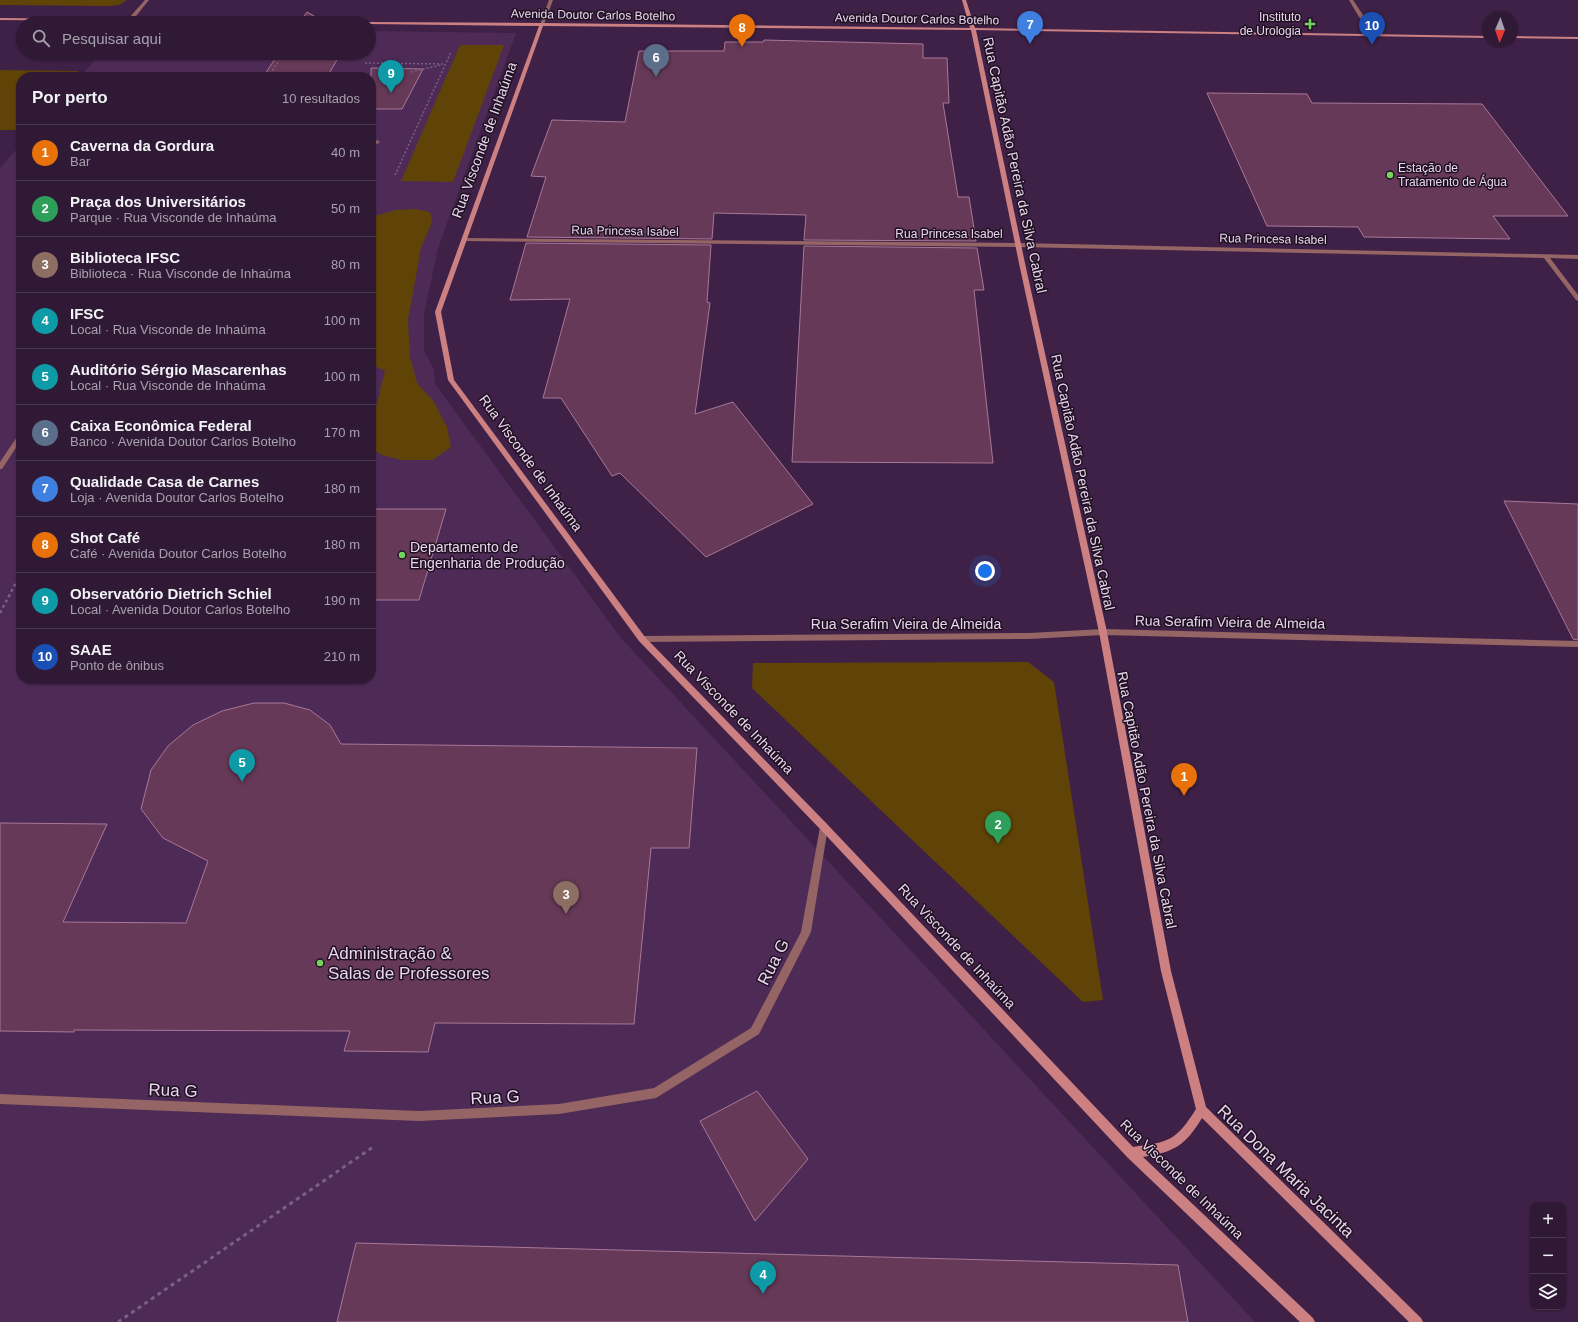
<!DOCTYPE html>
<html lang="pt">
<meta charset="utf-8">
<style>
:root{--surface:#2f1935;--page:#37223d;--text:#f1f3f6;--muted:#a7a0ad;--line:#4a3850;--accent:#8bbbb9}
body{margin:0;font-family:Arial,sans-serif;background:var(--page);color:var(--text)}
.controls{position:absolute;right:12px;bottom:12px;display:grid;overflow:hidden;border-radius:8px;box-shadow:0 1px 3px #0004}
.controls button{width:36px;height:36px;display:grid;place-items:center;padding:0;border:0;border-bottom:1px solid var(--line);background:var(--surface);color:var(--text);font:20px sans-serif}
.compass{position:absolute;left:1482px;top:12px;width:36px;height:36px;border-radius:50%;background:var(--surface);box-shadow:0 1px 3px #0004;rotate:182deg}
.you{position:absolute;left:985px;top:571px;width:14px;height:14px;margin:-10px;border:3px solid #fff;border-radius:50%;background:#1a73e8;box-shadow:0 0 0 6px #1a73e833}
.badge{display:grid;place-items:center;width:26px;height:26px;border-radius:50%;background:var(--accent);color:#fff;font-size:13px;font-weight:700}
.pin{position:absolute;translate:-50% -33px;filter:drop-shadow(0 1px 2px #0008)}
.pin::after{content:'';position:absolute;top:21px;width:14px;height:12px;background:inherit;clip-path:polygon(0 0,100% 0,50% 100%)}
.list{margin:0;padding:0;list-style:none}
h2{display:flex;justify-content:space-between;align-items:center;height:52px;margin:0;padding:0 16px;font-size:17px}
h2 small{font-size:13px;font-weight:400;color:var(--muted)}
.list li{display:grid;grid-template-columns:26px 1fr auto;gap:12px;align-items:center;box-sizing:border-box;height:56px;padding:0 16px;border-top:1px solid var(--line)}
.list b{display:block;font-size:15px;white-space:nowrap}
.list p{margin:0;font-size:13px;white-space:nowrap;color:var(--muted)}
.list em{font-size:13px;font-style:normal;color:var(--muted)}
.icon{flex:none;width:22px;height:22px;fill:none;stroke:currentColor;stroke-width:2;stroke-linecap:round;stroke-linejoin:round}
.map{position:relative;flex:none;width:1578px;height:1322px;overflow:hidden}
.search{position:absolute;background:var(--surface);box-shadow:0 1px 3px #0004;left:16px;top:16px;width:360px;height:44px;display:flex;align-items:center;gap:10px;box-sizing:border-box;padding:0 14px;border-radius:22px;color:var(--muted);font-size:15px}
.panel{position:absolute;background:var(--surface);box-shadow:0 1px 3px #0004;left:16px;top:72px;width:360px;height:612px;border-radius:16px}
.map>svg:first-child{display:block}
</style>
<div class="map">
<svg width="1578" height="1322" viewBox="0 0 1578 1322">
<rect width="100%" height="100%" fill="#3f2147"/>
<!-- built -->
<polygon fill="#4d2b56" points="369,31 516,33 438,248 424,314 424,350 434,370 435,384 621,638 1255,1322 0,1322 0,168 21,144 21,679 371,679 371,77 80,77 101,53 369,53"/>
<!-- green -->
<g fill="#604307">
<polygon points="0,0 127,0 119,5 107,6 0,5"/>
<polygon points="460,45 504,45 453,182 401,181"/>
<polygon points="0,70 79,71 73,77 21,77 21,130 0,130"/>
<polygon points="415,209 430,212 432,222 421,248 408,320 410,357 417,383 434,402 447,427 451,447 433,460 401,460 382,455 371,448 371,427 385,371 371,364 371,217 396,210"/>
<polygon points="1028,662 1054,682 1103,1000 1083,1002 752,688 753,663"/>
</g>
<!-- building -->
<g fill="#653957" stroke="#a97899">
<polygon points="307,12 321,20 301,20"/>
<polygon points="764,40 923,44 923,58 947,58 949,103 943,103 958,197 969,197 976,241 804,240 806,215 714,213 712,239 527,237 546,177 531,176 552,120 625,122 639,51 724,51 725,42 763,42"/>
<polygon points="279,53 341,53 327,77 263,77"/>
<polygon points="371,68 423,69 402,109 371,109"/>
<polygon points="1207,93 1307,94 1312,103 1482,104 1568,216 1493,216 1510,239 1364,237 1358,227 1267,226"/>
<polygon points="526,243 711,245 707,302 710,303 695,414 733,402 813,504 706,557 620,473 612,476 561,398 543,398 570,299 510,300"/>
<polygon points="804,246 977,248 984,290 974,290 993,463 792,462"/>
<polygon points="1504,501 1578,504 1578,640 1573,639"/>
<polygon points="371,509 446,509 419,600 371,600"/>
<polygon points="254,703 284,703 310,710 330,725 341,744 697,748 689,848 651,848 634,1024 435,1023 428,1052 344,1051 350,1031 74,1030 74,1032 0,1031 0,823 107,824 63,922 186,923 208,861 163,838 141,809 151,770 168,746 193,725 222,711"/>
<polygon points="757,1091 808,1159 755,1221 700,1121"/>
<polygon points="356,1243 1178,1265 1188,1322 337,1322"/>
</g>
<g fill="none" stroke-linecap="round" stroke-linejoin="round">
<!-- path-far2 -->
<g stroke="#7a6081" stroke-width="1.5" stroke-dasharray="2 2" stroke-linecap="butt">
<polyline points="365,63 445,64"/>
<polyline points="411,72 441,65"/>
<polyline points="268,77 284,53"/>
<polyline points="395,175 451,52"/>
</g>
<!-- path-far1 -->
<polyline stroke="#7a6081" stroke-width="2.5" stroke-dasharray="3 3" stroke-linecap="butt" points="0,613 21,573"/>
<!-- path -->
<polyline stroke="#7a6081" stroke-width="3" stroke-dasharray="4 4" stroke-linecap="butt" points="118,1322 373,1147"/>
<!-- service -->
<g fill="#956464" fill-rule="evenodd">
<polygon points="377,140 380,142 379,143 371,146 371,142"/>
<polygon points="21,433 21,440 2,469 0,469 0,462 19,434"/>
<polygon points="824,823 827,824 828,827 811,932 759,1034 656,1098 559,1114 419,1121 0,1104 0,1094 419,1111 559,1104 654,1088 751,1028 801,932 820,827 821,824"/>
</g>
<!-- minor -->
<g fill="#956464" fill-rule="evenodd">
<polygon points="145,0 149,0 132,21 128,21 128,19"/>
<polygon points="1349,0 1353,0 1363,15 1383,34 1383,36 1379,36 1359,17"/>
<polygon points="464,238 1019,243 1578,255 1578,259 1550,258 1578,295 1578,301 1576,300 1544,258 1019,247 462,241 462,239"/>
<polygon points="1103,629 1578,641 1578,647 1103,635 1029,639 642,642 638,639 642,636 1029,633"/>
</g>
<!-- tertiary -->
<polygon fill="#956464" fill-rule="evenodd" points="549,0 553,0 544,24 540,25"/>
<!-- secondary -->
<g fill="#cd8081" fill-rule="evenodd">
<path d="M 962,0 L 966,0 L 975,28 L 1488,36 L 1488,38 L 976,30 L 1026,268 L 1107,632 L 1171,971 L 1206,1107 L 1421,1318 L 1423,1322 L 1409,1322 L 1202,1118 C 1185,1146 1174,1152 1143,1157 L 1313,1318 L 1315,1322 L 1300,1322 L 1127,1157 L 821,830 L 639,641 L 448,380 L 435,312 L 539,26 L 369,24 L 369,23 L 367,23 L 367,22 L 542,23 L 970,28 ZM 543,26 L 971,30 L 1020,268 L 1099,632 L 1161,971 L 1196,1109 C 1176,1141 1169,1142 1133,1147 L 827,824 L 645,637 L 454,380 L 441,312 Z"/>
<polygon points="0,18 331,22 333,23 0,20"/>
<polygon points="1512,36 1578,37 1578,39 1512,38"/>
</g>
</g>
<!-- markers -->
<g fill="#75d25b" stroke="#1f1122" stroke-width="1.5">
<path d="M1308 18h4v4h4v4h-4v4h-4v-4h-4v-4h4z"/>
<circle cx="1390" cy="175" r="4"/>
<circle cx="402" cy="555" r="4"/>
<circle cx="320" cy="963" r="4"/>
</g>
<g text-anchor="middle" stroke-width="3" stroke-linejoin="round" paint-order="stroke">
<!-- far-street labels -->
<g font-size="12" fill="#e9d6ee" stroke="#1f1122">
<text transform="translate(593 15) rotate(1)" y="4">Avenida Doutor Carlos Botelho</text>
<text transform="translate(917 19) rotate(1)" y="4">Avenida Doutor Carlos Botelho</text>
<text transform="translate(625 231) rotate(1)" y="4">Rua Princesa Isabel</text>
<text x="949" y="238">Rua Princesa Isabel</text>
<text transform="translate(1273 239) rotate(1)" y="4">Rua Princesa Isabel</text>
</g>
<!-- far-poi labels -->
<g font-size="12" fill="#e9d6ee" stroke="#1f1122" text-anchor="end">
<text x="1301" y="21">Instituto<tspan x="1301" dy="14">de Urologia</tspan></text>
<text x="1398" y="172" text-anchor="start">Estação de<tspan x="1398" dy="14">Tratamento de Água</tspan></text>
</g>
<!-- street labels -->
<g font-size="14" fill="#e9d6ee" stroke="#1f1122">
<text transform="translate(484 140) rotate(-70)" y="5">Rua Visconde de Inhaúma</text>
<text transform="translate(1015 165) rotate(78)" y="5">Rua Capitão Adão Pereira da Silva Cabral</text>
<text transform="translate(531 463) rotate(54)" y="5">Rua Visconde de Inhaúma</text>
<text transform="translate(1083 482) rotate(78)" y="5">Rua Capitão Adão Pereira da Silva Cabral</text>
<text transform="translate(1230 622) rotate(1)" y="5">Rua Serafim Vieira de Almeida</text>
<text x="906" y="629">Rua Serafim Vieira de Almeida</text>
<text transform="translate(734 712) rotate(46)" y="5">Rua Visconde de Inhaúma</text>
<text transform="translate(1147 800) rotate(79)" y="5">Rua Capitão Adão Pereira da Silva Cabral</text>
<text transform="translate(957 946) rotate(47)" y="5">Rua Visconde de Inhaúma</text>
<text transform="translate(1182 1179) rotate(44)" y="5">Rua Visconde de Inhaúma</text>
</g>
<!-- poi labels -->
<g font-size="14" fill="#e9d6ee" stroke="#1f1122" text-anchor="start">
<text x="410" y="552">Departamento de<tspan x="410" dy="16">Engenharia de Produção</tspan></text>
</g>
<!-- near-poi labels -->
<g font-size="17" fill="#e9d6ee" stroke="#1f1122" text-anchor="start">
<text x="328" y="959">Administração &amp;<tspan x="328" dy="20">Salas de Professores</tspan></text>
</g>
<!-- near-street labels -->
<g font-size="17" fill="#e9d6ee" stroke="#1f1122">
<text transform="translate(773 962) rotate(-63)" y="6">Rua G</text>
<text transform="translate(173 1090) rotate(2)" y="6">Rua G</text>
<text transform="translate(495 1097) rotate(-3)" y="6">Rua G</text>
<text transform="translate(1286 1171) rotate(44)" y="6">Rua Dona Maria Jacinta</text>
</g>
</g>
</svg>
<div class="controls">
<button>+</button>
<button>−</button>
<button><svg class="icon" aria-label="layers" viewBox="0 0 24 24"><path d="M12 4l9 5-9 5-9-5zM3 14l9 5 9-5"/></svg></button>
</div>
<svg class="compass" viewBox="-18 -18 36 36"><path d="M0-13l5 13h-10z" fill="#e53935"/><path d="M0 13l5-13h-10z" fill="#a7a0ad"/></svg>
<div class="you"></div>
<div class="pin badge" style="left:1184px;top:796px;background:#e8710a">1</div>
<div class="pin badge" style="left:998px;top:844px;background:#2e9e5b">2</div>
<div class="pin badge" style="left:566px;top:914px;background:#8d6e63">3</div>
<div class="pin badge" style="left:763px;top:1294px;background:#0f9aa8">4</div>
<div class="pin badge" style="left:242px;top:782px;background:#0f9aa8">5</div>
<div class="pin badge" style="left:656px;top:77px;background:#5c6f8a">6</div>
<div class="pin badge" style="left:1030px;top:44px;background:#3f7fe0">7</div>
<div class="pin badge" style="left:742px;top:47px;background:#e8710a">8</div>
<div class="pin badge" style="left:391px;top:93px;background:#0f9aa8">9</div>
<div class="pin badge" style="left:1372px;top:45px;background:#1a4fb4">10</div>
<div class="search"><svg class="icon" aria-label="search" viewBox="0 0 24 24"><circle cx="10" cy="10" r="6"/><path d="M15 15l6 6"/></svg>Pesquisar aqui</div>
<section class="panel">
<h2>Por perto<small>10 resultados</small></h2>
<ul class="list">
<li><span class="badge" style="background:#e8710a">1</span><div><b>Caverna da Gordura</b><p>Bar</p></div><em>40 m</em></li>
<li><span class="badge" style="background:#2e9e5b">2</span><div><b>Praça dos Universitários</b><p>Parque · Rua Visconde de Inhaúma</p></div><em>50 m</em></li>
<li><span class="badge" style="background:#8d6e63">3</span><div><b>Biblioteca IFSC</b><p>Biblioteca · Rua Visconde de Inhaúma</p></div><em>80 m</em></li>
<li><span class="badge" style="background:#0f9aa8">4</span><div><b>IFSC</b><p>Local · Rua Visconde de Inhaúma</p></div><em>100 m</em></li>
<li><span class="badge" style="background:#0f9aa8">5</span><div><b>Auditório Sérgio Mascarenhas</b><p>Local · Rua Visconde de Inhaúma</p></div><em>100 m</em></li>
<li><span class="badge" style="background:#5c6f8a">6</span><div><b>Caixa Econômica Federal</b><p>Banco · Avenida Doutor Carlos Botelho</p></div><em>170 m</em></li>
<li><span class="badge" style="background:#3f7fe0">7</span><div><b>Qualidade Casa de Carnes</b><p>Loja · Avenida Doutor Carlos Botelho</p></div><em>180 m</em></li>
<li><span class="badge" style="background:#e8710a">8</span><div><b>Shot Café</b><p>Café · Avenida Doutor Carlos Botelho</p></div><em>180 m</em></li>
<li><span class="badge" style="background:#0f9aa8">9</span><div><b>Observatório Dietrich Schiel</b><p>Local · Avenida Doutor Carlos Botelho</p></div><em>190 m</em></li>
<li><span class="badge" style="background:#1a4fb4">10</span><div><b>SAAE</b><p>Ponto de ônibus</p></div><em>210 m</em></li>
</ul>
</section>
</div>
